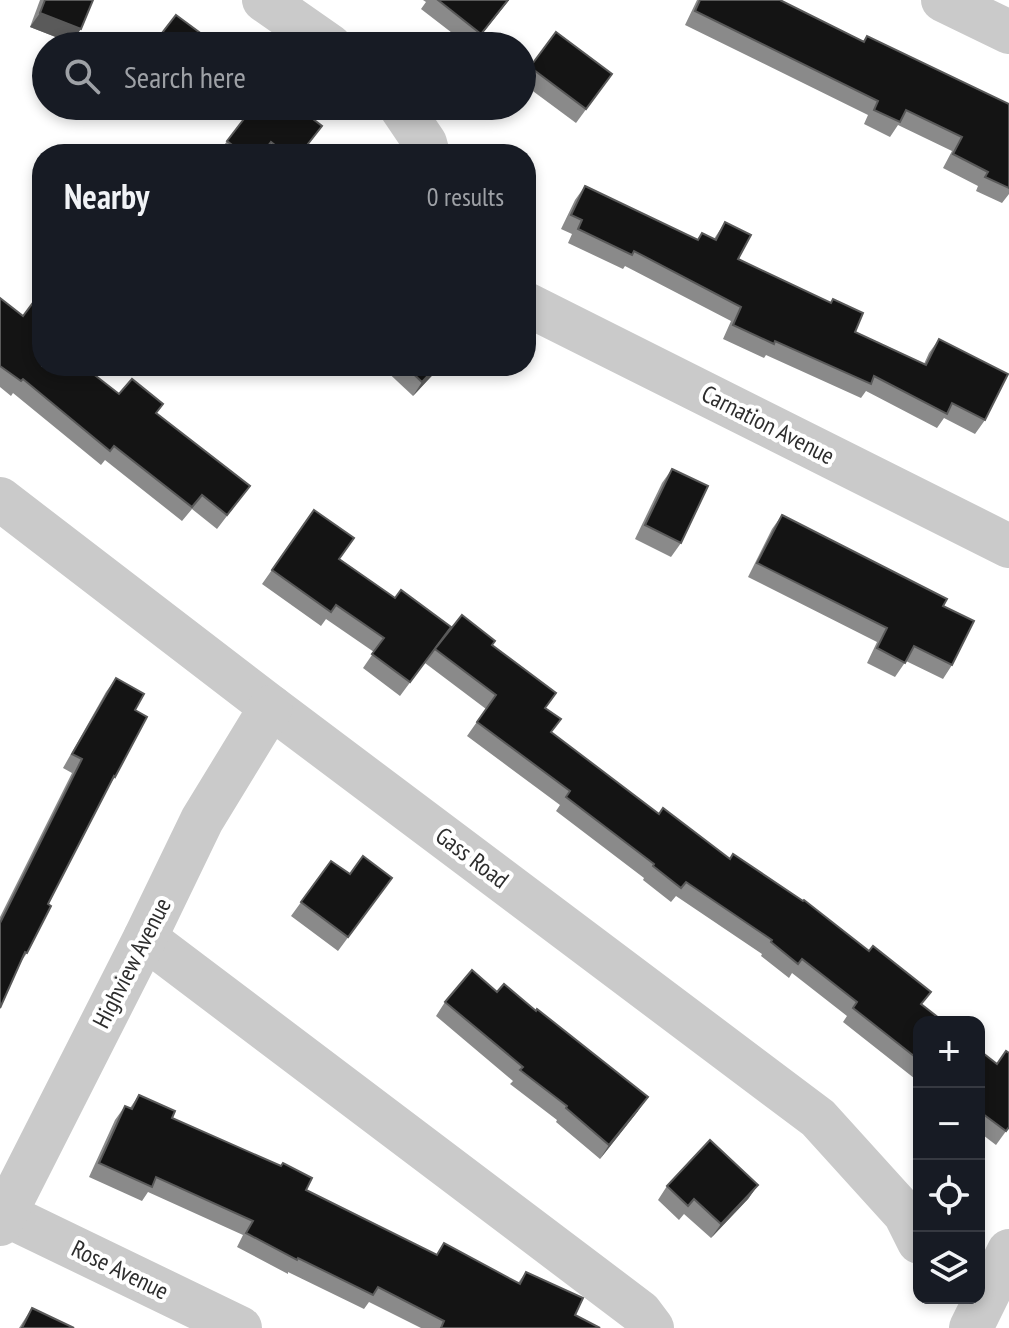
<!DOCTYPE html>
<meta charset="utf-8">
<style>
:root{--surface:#171b24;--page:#242831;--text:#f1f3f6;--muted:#9ea1a6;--line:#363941}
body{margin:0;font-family:"PT Sans Narrow",sans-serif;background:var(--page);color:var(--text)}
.controls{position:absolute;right:24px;bottom:24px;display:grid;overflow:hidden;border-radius:16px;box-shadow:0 4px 12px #0003}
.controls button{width:72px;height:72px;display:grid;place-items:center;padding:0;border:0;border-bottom:2px solid var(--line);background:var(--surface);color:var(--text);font:40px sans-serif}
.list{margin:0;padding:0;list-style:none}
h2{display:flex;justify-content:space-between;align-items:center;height:104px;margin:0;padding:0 32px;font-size:34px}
h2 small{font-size:26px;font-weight:400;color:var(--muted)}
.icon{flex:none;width:44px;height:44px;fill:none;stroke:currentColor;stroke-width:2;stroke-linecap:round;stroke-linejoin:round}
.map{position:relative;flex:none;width:1009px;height:1328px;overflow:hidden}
.search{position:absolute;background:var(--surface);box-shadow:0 4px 12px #0003;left:32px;top:32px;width:504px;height:88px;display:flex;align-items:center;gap:20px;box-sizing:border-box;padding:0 28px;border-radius:44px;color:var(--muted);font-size:30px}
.panel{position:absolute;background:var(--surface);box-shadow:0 4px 12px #0003;left:32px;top:144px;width:504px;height:232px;border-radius:32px}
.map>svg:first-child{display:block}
</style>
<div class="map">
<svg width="1009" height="1328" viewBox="0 0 1009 1328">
<rect width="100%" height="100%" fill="#fff"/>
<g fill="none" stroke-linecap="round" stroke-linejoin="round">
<!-- minor -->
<g stroke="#cacaca" stroke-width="44">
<polyline points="264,0 330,46"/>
<polyline points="943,0 1009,32"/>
<polyline points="400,106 425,143 428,154"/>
<polyline points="526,304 1009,546"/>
<polyline points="0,499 271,707 818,1118 905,1214 919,1242"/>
<polyline points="145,938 640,1312 652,1328"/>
<polyline points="0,1212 240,1328"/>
<polyline points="0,1224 145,938 202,820 271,707"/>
<polyline points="971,1328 1009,1251"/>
</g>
</g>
<!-- wall -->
<g fill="#8a8a8a">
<polygon points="40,0 93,0 71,43 30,27"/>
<polygon points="423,0 509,0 472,46 469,46 421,9 426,2"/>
<polygon points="697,0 780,0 863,41 867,36 1009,104 1009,194 1002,203 976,191 978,186 943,168 952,151 898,125 890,137 864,124 868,115 685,25"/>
<polygon points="556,32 612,74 576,123 522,83 522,78"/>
<polygon points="322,126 301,154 218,154 227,141"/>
<polygon points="585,186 697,240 702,233 714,239 725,222 738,259 830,303 833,299 855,332 924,364 929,353 939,339 985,420 975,434 944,418 937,428 866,391 861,398 766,355 764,358 723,339 731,321 625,266 623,269 568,243 572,234 561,229 575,200"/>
<polygon points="0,298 42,366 119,394 156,414 250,486 217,529 192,509 182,521 105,460 101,465 13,393 11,396 0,387"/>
<polygon points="381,366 441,366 413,396"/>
<polygon points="672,469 681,543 671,557 635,539 662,483"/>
<polygon points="314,510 340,559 395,598 451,627 400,696 363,668 374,652 326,619 321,626 262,584"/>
<polygon points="782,515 943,606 952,665 943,679 906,661 895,677 867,663 877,642 748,577 772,529"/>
<polygon points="492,645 546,708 551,732 659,814 922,1004 919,1022 919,1082 843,1022 847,1016 792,973 789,978 761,956 762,954 676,896 671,902 643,880 644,878 556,811 560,805 467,736 486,709 425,663 435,649"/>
<polygon points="116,678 135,710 115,777 108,786 48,904 27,953 20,963 0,1008 0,917 72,773 63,768 106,692"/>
<polygon points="331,861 350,874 392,878 338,951 291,916"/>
<polygon points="445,1002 638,1111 600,1159 556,1122 557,1120 510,1084 513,1081 436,1016"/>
<polygon points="979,1050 1009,1127 996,1145 979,1132"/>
<polygon points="139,1095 172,1118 306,1190 436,1255 444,1243 518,1283 526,1272 575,1315 600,1328 421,1328 369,1302 364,1309 288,1272 288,1274 237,1247 243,1235 148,1192 142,1201 89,1177 115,1120 125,1106 130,1108"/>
<polygon points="758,1185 748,1199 711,1238 684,1214 679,1220 658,1200 667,1186"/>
<polygon points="32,1308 74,1328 19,1328"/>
</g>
<!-- shaded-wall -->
<g fill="#5a5a5a">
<polygon points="508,0 509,0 472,46 481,34"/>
<polygon points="40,13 81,29 71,43 30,27"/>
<polygon points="437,366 441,366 413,396 422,382"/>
<polygon points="648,1097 638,1111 600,1159 609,1145"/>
<polygon points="758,1185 748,1199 711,1238 721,1224"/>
</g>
<!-- building -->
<g fill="#141414" stroke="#5a5a5a" stroke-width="2">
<polygon points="45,0 93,0 81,29 40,13"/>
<polygon points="438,0 508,0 481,34"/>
<polygon points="700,0 780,0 864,42 867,36 1009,104 1009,188 985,177 988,172 953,154 962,137 906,110 900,122 874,110 878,101 695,11"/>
<polygon points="176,15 203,35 198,42 202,46 152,46"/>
<polygon points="556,32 612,74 586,109 530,67"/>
<polygon points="254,106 296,106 322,126 300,154 286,154 271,142 262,154 244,154 227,141"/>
<polygon points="585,186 698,240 702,233 716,240 725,222 751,235 738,259 831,303 833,299 863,313 855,332 926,365 939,339 1008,374 985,420 952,403 947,414 874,376 871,384 775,341 774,344 733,325 741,307 634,251 632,255 578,229 582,220 571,215"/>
<polygon points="0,298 23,316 35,300 42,306 42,366 83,366 119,394 132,379 163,404 156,413 250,486 227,515 202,495 192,507 114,446 110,451 23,379 21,381 0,366"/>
<polygon points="405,366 437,366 422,382"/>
<polygon points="672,469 708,486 681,543 645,525"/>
<polygon points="314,510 354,538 339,559 395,598 401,590 451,627 410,682 372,654 384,638 336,605 331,612 272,570"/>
<polygon points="782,515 947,599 943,606 974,621 952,665 914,646 905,663 877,648 887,628 757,563"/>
<polygon points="462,615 495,641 492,645 556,693 545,708 561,719 551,732 659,814 663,808 730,859 733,854 803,901 804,900 869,951 873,946 931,992 921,1004 944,1022 919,1022 919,1060 853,1008 857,1002 802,959 798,964 771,942 772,940 686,882 681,888 653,866 654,864 566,797 570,791 477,722 496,695 435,649"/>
<polygon points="116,678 144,694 135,710 147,717 115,777 114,776 48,904 51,906 27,953 25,952 0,1008 0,923 82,759 72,754"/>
<polygon points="363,856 392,878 348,937 301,902 331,861 350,874"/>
<polygon points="472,970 497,992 504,984 536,1011 537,1009 648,1097 609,1145 566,1108 567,1106 520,1070 523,1067 445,1002"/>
<polygon points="979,1050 997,1064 1006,1051 1009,1053 1009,1127 1006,1131 979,1111"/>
<polygon points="139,1095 175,1111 172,1118 281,1166 283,1163 312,1178 306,1190 437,1255 444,1243 520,1284 526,1272 583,1298 575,1315 600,1328 441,1328 444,1321 378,1287 373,1295 298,1258 297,1260 246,1233 253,1221 156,1177 152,1187 99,1163 125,1106 132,1109"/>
<polygon points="710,1140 758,1185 721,1224 694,1199 688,1206 667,1186"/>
<polygon points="32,1308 74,1328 22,1328"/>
</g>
<g text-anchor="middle" stroke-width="8" stroke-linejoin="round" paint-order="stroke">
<!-- street labels -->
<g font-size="24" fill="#2d2d2d" stroke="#fff">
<text transform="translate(768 425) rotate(27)" y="8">Carnation Avenue</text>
<text transform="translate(472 858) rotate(37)" y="8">Gass Road</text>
<text transform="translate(132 963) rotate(-63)" y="8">Highview Avenue</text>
<text transform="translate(120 1270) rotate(26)" y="8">Rose Avenue</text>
</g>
</g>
</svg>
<div class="controls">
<button>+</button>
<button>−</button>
<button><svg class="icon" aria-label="locate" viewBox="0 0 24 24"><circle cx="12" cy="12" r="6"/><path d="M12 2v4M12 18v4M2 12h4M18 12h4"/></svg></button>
<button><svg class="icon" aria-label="layers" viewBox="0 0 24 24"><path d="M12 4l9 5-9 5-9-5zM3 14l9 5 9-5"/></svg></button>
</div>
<div class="search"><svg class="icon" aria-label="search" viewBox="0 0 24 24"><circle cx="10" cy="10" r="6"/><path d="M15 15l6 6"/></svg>Search here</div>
<section class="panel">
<h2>Nearby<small>0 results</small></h2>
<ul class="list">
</ul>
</section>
</div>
